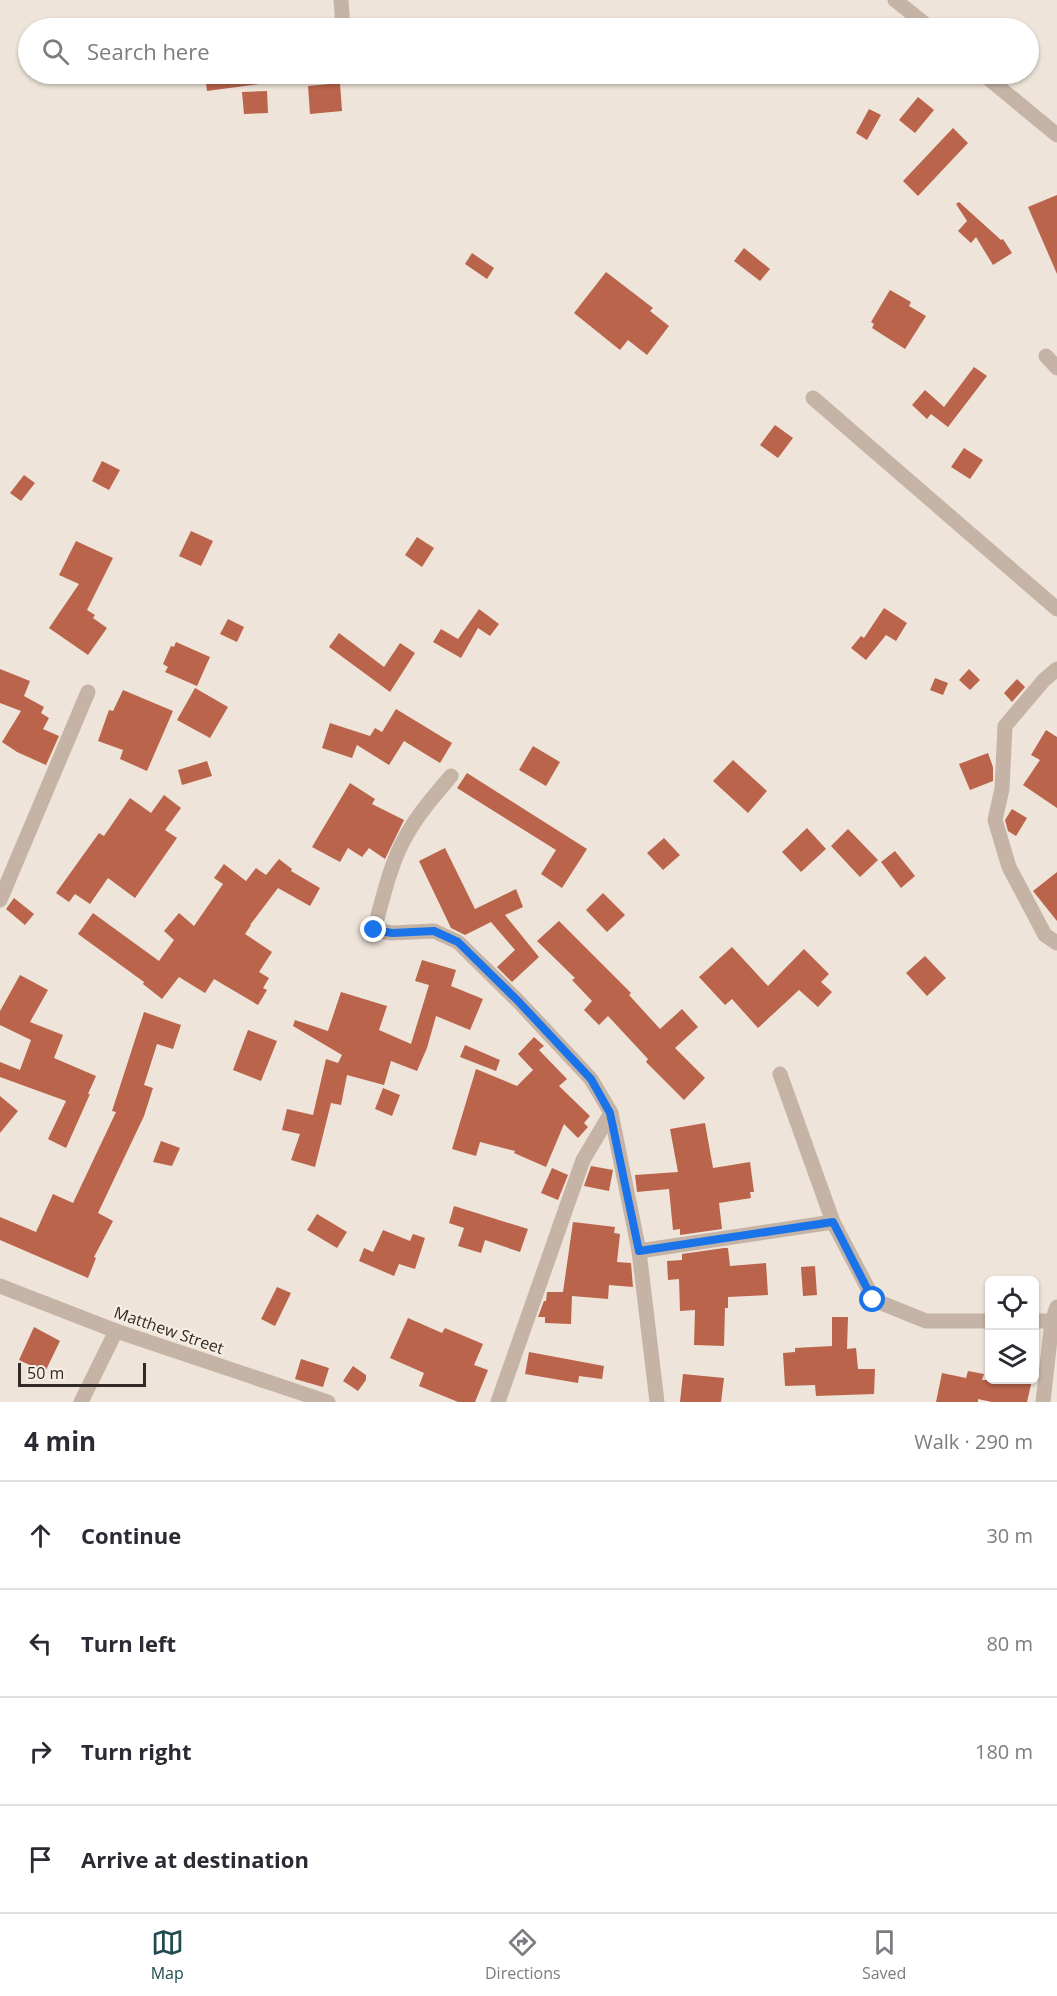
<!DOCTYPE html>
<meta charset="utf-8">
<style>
:root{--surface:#fff;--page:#f7f7f7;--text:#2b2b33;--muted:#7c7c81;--line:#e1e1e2;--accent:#204c4f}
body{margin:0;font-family:"Open Sans",sans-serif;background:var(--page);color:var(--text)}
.controls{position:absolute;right:18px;bottom:18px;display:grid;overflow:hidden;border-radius:9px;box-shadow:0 2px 4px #0004}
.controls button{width:54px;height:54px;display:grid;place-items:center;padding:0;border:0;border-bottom:2px solid var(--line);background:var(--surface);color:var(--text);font:30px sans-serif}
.scale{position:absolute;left:18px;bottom:15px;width:128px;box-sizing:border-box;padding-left:6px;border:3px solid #322a26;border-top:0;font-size:16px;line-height:21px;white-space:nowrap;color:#322a26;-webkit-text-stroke:4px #f6eee4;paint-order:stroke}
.stop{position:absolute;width:18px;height:18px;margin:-14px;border:4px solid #1a73e8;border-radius:50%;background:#fff}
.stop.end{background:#1a73e8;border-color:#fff;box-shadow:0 2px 6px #0008}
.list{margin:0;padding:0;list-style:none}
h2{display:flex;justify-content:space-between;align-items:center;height:78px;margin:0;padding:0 24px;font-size:26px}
h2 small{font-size:20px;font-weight:400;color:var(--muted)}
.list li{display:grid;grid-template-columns:39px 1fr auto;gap:18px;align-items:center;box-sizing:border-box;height:108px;padding:0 24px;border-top:2px solid var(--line)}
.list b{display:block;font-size:22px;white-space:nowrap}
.list em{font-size:20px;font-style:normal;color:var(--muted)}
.icon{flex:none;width:33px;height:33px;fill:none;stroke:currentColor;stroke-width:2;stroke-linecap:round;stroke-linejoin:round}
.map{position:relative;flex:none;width:1057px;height:1402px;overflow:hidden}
.search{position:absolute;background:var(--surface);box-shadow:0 2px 4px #0004;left:18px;right:18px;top:18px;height:66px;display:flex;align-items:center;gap:15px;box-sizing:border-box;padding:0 21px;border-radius:33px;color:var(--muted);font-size:22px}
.sheet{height:510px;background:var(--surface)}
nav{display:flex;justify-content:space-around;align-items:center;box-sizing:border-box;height:84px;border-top:2px solid var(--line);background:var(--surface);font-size:16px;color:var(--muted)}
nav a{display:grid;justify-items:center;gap:3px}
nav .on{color:var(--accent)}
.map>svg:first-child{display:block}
</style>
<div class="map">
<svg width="1057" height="1402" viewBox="0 0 1057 1402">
<rect width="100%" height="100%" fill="#eee4d9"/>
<!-- building -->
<g fill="#ba644b">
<polygon points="209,74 274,74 275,82 207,91 205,76 210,75"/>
<polygon points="340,83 342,111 310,114 308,86"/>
<polygon points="267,91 268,113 244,114 242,92"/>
<polygon points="918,97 934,110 915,133 899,120"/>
<polygon points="869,109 881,115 867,140 856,133"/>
<polygon points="953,128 968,143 918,196 903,181"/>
<polygon points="1057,195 1057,274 1028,207"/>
<polygon points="959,202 1001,240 1003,239 1012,253 993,265 976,237 971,243 958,231 967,221 956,204"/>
<polygon points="744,248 770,269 760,281 734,261"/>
<polygon points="472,253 494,268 487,279 465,264"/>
<polygon points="606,272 653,308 650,311 669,326 647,355 628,340 620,350 574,313"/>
<polygon points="890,290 911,302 909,306 926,316 905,349 872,328 874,324 871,322"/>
<polygon points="974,367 987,376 948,427 931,414 927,419 912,405 925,390 944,407"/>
<polygon points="775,425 793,438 778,458 760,445"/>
<polygon points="964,448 983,460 970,479 951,467"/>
<polygon points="102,461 120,470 109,490 92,481"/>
<polygon points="24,475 35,483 21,501 10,493"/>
<polygon points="191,531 213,541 201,566 179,556"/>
<polygon points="417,537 434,548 422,567 405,555"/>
<polygon points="76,541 113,558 87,610 95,615 93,618 107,628 88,655 49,628 79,584 59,575"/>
<polygon points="884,608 907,623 896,641 886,635 866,660 851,648 861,636 864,638"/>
<polygon points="479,609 499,624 490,636 478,628 461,658 433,642 441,629 458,639"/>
<polygon points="228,619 244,627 237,642 220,634"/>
<polygon points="339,633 384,667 400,643 415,653 390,692 329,647"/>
<polygon points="176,642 210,657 197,686 165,672 168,667 163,664 171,646 174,647"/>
<polygon points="0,669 30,681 24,696 44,707 41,713 49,718 43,729 59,736 46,765 17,752 2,742 21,711 0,703"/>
<polygon points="969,669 980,680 970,690 959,680"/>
<polygon points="935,678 948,683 943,695 930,690"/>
<polygon points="1017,679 1025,687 1012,702 1004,693"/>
<polygon points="195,688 228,707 210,738 177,720"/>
<polygon points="123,690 173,711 147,771 120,759 123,750 98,741 109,710 113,711"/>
<polygon points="396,709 452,743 440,763 404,741 389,765 357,745 352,758 322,748 330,723 370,736 375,728 382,732"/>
<polygon points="1046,730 1057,737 1057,808 1023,785 1040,760 1031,755"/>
<polygon points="533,746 560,762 546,786 519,770"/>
<polygon points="988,753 993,767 993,781 970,790 959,764"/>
<polygon points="733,760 767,791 748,813 713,781"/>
<polygon points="207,761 212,776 182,785 178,770"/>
<polygon points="467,773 587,849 562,888 541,874 556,850 457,788"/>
<polygon points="350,783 375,799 372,804 404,820 385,859 369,848 362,857 348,848 340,862 312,847"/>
<polygon points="164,795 181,808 165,830 177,838 135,898 108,878 90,904 75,894 69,902 56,893 99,833 104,836 130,798 151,813"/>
<polygon points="1012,809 1027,818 1016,836 1008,831 1005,820"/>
<polygon points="807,828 826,849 801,872 782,852"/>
<polygon points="848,829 878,860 860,877 831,846"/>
<polygon points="664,838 680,855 663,870 647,853"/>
<polygon points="445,848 475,909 516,889 523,907 505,915 539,957 512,982 497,967 515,950 491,922 465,935 451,928 419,861"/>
<polygon points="895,851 915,876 901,888 881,862"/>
<polygon points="279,859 292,869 291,871 320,888 310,906 278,888 250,925 251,925 245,934 272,952 259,972 269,978 263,988 267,990 258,1005 214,979 205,993 179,977 162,999 143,984 144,982 78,934 93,913 159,961 174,940 164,931 179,913 194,926 223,884 214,878 224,864 246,881 256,868 266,875"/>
<polygon points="1057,872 1057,921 1033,891"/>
<polygon points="603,893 625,915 607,932 586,910"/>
<polygon points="14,898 34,914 25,925 6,909"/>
<polygon points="559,921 631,993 629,995 660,1029 682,1009 698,1027 675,1048 705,1078 684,1100 646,1062 648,1059 608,1016 599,1025 584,1010 592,1001 572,980 575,978 537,941"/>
<polygon points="732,947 768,986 804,949 829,974 821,982 832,992 818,1007 799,990 758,1028 732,999 725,1005 699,977"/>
<polygon points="925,956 946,978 927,996 906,973"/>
<polygon points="422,960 456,970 451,986 483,999 470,1030 436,1016 427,1048 417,1071 391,1061 384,1085 347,1075 341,1105 331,1103 315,1167 291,1160 300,1134 282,1130 287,1109 313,1115 326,1059 338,1063 342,1055 293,1026 295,1020 328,1031 341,992 387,1006 379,1030 411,1044 429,985 415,981"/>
<polygon points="20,975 48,990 30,1022 63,1035 54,1058 96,1076 88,1094 90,1094 66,1148 48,1139 66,1101 0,1077 0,1062 20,1070 31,1040 0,1025 0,1011"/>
<polygon points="144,1012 181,1025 173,1049 157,1044 144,1085 153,1088 144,1116 98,1213 113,1221 94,1257 96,1258 88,1278 0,1240 0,1217 36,1232 53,1194 73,1203 116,1112 112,1111"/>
<polygon points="248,1030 277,1041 261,1081 233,1070"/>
<polygon points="534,1037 544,1046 539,1050 567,1079 559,1086 590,1116 584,1123 588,1127 578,1138 564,1124 546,1167 514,1153 515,1151 480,1142 476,1156 452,1149 476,1069 517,1086 533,1070 518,1054"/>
<polygon points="465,1045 500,1060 496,1071 460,1057"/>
<polygon points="383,1088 400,1095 392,1116 375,1109"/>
<polygon points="0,1096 18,1111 0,1133"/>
<polygon points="705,1123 713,1168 750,1162 754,1192 750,1192 751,1198 719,1203 722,1229 680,1235 680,1229 673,1230 669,1189 637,1192 635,1175 678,1172 670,1129"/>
<polygon points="161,1141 180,1148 172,1166 153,1162"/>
<polygon points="591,1166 613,1170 609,1191 584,1186"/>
<polygon points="552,1168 568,1175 558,1200 541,1193"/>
<polygon points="454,1206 528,1229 520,1252 485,1240 481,1253 458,1246 464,1228 449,1223"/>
<polygon points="317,1214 347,1232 337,1248 307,1230"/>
<polygon points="573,1222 615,1227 614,1233 620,1234 617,1262 631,1263 633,1287 609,1285 608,1299 572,1296 571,1324 545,1323 545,1317 538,1317 544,1301 546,1301 547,1292 563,1292"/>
<polygon points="383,1230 410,1241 413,1234 425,1238 415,1269 399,1264 394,1276 359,1261 364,1248 373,1252"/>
<polygon points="724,1248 728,1248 730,1266 766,1263 768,1295 728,1297 728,1308 725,1308 724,1346 694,1345 695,1310 680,1311 679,1279 668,1280 667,1261 682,1260 682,1254"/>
<polygon points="815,1266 817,1295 803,1296 801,1267"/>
<polygon points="277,1287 291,1293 275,1326 261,1319"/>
<polygon points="832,1317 848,1317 847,1349 856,1348 858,1369 875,1369 874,1394 816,1396 815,1385 785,1386 783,1353 795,1352 795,1348 832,1346"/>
<polygon points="408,1318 442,1333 445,1328 483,1344 474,1365 488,1370 475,1402 458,1402 419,1386 424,1373 390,1358"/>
<polygon points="34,1327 60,1341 45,1372 19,1360"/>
<polygon points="529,1352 604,1366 602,1379 579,1376 578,1383 525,1374"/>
<polygon points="301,1359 329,1368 323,1387 295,1379"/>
<polygon points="353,1366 366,1375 366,1380 358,1391 343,1381"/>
<polygon points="968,1371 984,1374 982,1380 1032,1380 1027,1402 992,1402 978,1399 978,1402 936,1402 942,1373 966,1378"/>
<polygon points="683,1374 724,1378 721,1402 680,1402"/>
</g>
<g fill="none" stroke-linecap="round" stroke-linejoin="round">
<!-- minor -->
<g stroke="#c5b4a6" stroke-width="15">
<polyline points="341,0 343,28"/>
<polyline points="895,0 930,28"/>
<polyline points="983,74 1057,135"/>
<polyline points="1046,356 1057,368"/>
<polyline points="813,398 1057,609"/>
<polyline points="1057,669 1044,680 1005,726 1002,789 995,820 1009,867 1045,935 1057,943"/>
<path d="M 451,776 C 435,795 418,814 406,836 C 390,864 383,898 374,930 L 392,933 L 434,931 L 458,942 L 518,1001 L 591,1079 L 611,1113 L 639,1251 L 657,1402"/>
<polyline points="0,900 88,692"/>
<polyline points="780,1074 833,1222 874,1300 926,1321 990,1321"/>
<polyline points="639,1251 833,1222"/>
<polyline points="0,1286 116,1331 328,1402"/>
<polyline points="1034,1321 1052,1321"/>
<polyline points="81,1402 116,1331"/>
<polyline points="498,1402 583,1160 611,1113"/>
<polyline points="1043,1402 1052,1321 1057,1307"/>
</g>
</g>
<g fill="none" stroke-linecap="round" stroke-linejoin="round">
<!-- route -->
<polyline stroke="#1a73e8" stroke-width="8" points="374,930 392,933 434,931 458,942 518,1001 591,1079 610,1113 639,1251 833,1222 873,1300"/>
</g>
<g text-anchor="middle" stroke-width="4.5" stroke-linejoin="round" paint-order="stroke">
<!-- street labels -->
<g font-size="16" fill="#322a26" stroke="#f6eee4">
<text transform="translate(169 1330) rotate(19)" y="6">Matthew Street</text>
</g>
</g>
</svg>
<div class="controls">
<button><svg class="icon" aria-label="locate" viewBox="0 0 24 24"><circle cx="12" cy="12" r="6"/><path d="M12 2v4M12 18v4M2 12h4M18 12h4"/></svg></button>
<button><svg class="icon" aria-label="layers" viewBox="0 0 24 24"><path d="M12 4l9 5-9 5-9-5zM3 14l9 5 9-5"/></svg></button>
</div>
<div class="scale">50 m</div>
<div class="stop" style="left:873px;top:1300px"></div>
<div class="stop end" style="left:374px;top:930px"></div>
<div class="search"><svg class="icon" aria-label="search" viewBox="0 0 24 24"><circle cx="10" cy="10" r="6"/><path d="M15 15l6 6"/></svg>Search here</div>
</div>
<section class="sheet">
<h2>4 min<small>Walk · 290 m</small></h2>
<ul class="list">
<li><svg class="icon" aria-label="ahead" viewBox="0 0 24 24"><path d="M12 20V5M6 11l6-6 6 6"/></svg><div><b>Continue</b></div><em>30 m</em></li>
<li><svg class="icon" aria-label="left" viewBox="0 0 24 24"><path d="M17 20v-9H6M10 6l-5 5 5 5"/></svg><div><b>Turn left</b></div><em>80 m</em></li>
<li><svg class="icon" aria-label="right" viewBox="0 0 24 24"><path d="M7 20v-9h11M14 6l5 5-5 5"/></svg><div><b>Turn right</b></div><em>180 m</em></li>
<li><svg class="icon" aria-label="arrive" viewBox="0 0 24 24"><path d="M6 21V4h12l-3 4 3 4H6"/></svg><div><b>Arrive at destination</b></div></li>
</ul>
</section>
<nav>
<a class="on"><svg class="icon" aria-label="map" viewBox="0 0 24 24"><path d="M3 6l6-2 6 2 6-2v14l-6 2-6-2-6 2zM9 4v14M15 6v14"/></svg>Map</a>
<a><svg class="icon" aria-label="directions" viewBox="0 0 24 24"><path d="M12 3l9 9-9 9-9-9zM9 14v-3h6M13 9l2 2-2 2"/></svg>Directions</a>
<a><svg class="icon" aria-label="saved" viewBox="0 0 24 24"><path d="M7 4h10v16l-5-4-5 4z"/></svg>Saved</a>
</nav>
